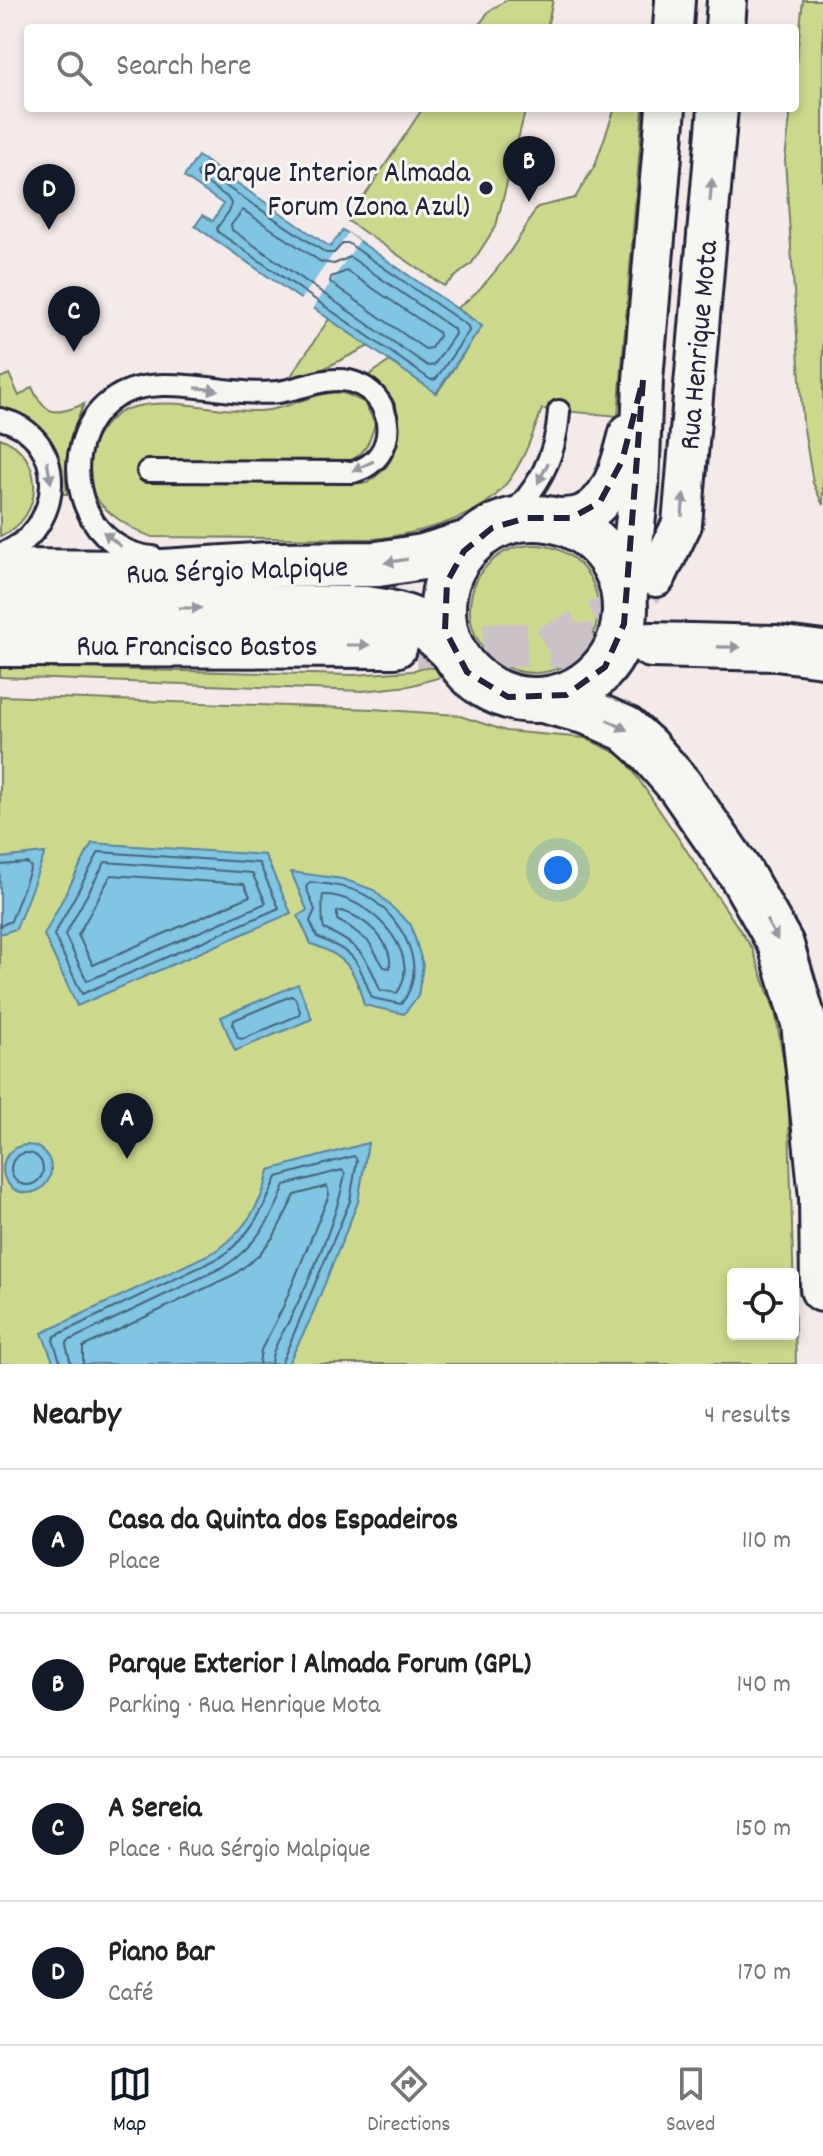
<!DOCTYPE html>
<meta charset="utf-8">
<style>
:root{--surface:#fff;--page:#f6f6f6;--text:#222;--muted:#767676;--line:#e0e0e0;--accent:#111827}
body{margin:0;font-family:Dekko,sans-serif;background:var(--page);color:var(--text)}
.controls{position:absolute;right:24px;bottom:24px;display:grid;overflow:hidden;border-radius:8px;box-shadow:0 4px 12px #0003}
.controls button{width:72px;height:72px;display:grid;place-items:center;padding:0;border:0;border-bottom:2px solid var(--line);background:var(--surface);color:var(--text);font:40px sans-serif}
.you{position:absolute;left:558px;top:870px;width:28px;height:28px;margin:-20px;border:6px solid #fff;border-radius:50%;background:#1a73e8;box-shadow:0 0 0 12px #1a73e833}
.badge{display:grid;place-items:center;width:52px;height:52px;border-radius:50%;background:var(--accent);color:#fff;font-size:26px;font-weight:700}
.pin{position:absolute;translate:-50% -66px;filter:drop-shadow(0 2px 4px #0008)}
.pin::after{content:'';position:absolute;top:42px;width:28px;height:24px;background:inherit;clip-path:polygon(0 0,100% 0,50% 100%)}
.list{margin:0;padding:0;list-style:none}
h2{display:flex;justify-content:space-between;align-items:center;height:104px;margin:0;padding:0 32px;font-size:34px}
h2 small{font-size:26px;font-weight:400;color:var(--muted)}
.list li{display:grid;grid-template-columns:52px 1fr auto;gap:24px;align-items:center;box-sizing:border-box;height:144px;padding:0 32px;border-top:2px solid var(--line)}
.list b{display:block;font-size:30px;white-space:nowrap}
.list p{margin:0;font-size:26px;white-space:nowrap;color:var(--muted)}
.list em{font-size:26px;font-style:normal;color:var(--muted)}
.icon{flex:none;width:44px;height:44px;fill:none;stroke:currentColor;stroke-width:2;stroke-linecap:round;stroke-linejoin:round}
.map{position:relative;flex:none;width:823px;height:1364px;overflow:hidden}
.search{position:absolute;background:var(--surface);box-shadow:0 4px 12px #0003;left:24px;right:24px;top:24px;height:88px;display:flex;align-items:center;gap:20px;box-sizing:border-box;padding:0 28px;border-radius:8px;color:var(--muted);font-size:30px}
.sheet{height:680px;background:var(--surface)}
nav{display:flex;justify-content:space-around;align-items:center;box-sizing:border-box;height:112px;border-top:2px solid var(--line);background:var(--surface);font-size:22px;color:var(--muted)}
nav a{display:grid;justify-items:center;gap:4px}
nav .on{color:var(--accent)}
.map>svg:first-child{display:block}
</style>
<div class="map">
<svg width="823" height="1364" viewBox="0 0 823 1364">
<rect width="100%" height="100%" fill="#f5eaea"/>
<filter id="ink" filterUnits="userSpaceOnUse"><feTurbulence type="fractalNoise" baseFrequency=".0125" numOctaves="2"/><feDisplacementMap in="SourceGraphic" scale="16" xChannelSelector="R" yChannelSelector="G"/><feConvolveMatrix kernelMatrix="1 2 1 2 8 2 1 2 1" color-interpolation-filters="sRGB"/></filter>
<g filter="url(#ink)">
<!-- green -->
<g fill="#ccd98d" stroke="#777e64" stroke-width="2" fill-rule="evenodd">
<polygon points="507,0 553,0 547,28 477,28 489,11"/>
<polygon points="803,0 823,0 823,505 813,483 803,423 785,160 791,108 795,108 795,73"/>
<polygon points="423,108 526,108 496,226 472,263 444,286 348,221"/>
<path d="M 615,108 L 643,108 L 618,416 L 542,409 C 531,439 520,473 495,496 C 466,522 412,534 374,539 L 152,537 C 131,529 106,514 93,494 C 75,468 100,416 130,408 C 172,396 215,412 258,411 C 285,411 317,390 341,393 C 349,394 357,400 364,402 L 375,423 C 370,443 364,456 344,464 L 150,459 L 148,483 L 367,483 C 373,478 382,473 387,466 C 401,445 405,412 387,392 C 381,386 372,382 365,378 L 390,361 L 437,393 L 482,326 L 457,308 C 488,288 520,239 537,207 L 575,198 L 595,165 Z"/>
<polygon points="329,319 369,346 323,369 287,382"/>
<path d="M 9,374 L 19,396 L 32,387 C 45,417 56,415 84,404 C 69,435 63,460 67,494 L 62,494 C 64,454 39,418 0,409 L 0,378 Z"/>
<path d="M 0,438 C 46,454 45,519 0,536 Z"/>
<circle cx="534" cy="609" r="64"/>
<polygon points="0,660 72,660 101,669 353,675 412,671 423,667 435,668 441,677 409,686 363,691 0,677"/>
<path d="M 0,696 L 373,709 L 457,715 L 506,731 L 585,738 L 623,756 L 752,948 L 775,1012 L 788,1086 L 796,1364 L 0,1364 ZM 733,1274 L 793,1274 L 793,1334 L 733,1334 Z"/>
</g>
<!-- water -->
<g fill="#80c5e1" stroke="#5a849f" stroke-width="2">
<polygon points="198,156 330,247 343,230 482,326 436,393 195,226 203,215 213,221 223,204 184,177"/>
<polygon points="92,843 265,855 291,913 77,1006 44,935"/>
<polygon points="45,853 16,929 0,934 0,858"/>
<path d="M 291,872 L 343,879 L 374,890 L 411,925 L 423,965 L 418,996 L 404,1014 L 364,1005 C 355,969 347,956 311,944 L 298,916 L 307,910 Z"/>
<polygon points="298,984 312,1019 235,1051 221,1017"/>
<path d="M 368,1143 L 358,1202 L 310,1320 L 288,1364 L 54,1364 L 42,1333 L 218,1250 C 244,1230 263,1203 269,1170 Z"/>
<circle cx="27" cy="1169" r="24"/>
</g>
<!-- pier -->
<polygon fill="#f5eaea" points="348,233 359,241 311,311 299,303"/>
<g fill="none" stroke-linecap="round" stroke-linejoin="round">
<!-- shore -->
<g stroke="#48637d" stroke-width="2">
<polygon points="200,169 326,253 334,253 343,243 348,243 468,326 469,331 436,379 431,380 218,232 217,228 230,210 231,203 227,197 198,177 197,173"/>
<polygon points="243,210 321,262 334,264 350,257 454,329 455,334 434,365 428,366 232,230 231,225"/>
<polygon points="347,271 438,332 439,336 431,348 425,349 330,282 331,277"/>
<polygon points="99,852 259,863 279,908 82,994 54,935"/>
<polygon points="105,862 252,873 266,903 87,981 65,935"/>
<polyline points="0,865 27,863 31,867 11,921 0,926"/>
<polygon points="111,875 244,884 250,896 93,965 78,935"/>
<path d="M 310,882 C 328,884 355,887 370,898 C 403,920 430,968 401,1004 L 372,998 C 355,957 359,955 317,937 L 310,921 L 315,910 L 306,887 Z"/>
<path d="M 323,895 C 365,893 426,952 397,993 L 380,990 C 367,955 358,944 324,929 C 322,925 322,899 323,895 Z"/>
<path d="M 342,911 C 365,918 393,941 390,968 L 384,967 L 369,942 L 350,927 L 337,920 L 337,912 Z"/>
<polygon points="291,996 295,998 300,1011 299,1015 243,1039 238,1038 233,1025 234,1020"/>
<circle cx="27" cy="1169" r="16"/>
<path d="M 61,1364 L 53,1340 L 55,1336 L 221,1257 C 250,1236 264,1209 277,1177 L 354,1156 L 357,1160 L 350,1201 L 281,1364"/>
<path d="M 71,1364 L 66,1345 L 68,1341 L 225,1266 C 254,1247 274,1217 285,1185 L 342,1170 L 345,1174 C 337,1219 313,1272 293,1313 C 286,1329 272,1346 271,1364"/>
<polyline points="83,1364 83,1347 235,1274 257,1257 274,1236 295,1195 327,1186 329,1195 283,1307 261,1350 259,1364"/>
</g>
<!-- street-tunnel -->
<polyline stroke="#cbc2c7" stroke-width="38" stroke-dasharray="38 19" stroke-linecap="butt" points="545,646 633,602 648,585"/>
<!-- secondary-tunnel -->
<polyline stroke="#cbc2c7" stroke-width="44" stroke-dasharray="44 22" stroke-linecap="butt" points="417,645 651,645"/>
<defs>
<g id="lane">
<path d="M 0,419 C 71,435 65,533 0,554"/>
<path d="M 148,471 L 353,472 C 402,459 397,392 349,381 C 326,376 301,389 278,392 C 228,398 161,370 116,397 C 51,438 74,551 153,557"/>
<path d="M 502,523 C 537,492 556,458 559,411"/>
</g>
<g id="street">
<polyline points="673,28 675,0"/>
<polyline points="725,28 727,0"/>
<path d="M 549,518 C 560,518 572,519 582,515 C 612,503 622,461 629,433"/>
<polyline points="656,577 682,524 718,108"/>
<polyline points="626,612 639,487 643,380 666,108"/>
</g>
<g id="secondary">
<circle cx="534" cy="609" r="91"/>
<polyline points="0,572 148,573 268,565 378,564 423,557 472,542"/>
<path d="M 0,608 L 366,609 C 407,614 425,622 454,652"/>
<polyline points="0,644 395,645"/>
<polyline points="651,645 776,648 823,654"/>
<polyline points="543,700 588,712 626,729 646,747 680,786 741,874 781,945 804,1023 822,1197 823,1289"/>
</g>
</defs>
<!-- lane casing -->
<use href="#lane" stroke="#22223b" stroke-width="26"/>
<!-- street casing -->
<use href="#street" stroke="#22223b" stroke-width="44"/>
<!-- secondary casing -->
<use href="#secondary" stroke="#22223b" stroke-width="50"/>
<!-- lane -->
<use href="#lane" stroke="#f6f6f2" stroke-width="20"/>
<!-- street -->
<use href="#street" stroke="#f6f6f2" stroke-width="38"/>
<!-- secondary -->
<use href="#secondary" stroke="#f6f6f2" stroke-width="44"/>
</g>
<!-- one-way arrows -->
<defs><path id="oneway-solid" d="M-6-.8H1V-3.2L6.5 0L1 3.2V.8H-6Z" transform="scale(2)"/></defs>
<g fill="#9797a0">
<use href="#oneway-solid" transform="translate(711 190) rotate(-85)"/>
<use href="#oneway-solid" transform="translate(207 389) rotate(6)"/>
<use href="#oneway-solid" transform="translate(363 466) rotate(155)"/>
<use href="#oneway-solid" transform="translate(49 472) rotate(80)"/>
<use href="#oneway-solid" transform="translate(543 473) rotate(117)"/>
<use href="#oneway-solid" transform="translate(683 505) rotate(-85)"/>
<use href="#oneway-solid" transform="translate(112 539) rotate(-140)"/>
<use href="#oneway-solid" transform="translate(396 561) rotate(171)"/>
<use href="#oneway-solid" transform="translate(190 608)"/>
<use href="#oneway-solid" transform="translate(358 645)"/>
<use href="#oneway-solid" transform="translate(729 647) rotate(1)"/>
<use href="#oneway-solid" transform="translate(617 725) rotate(26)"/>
<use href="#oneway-solid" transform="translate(772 930) rotate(61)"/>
</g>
</g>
<!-- marked area -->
<path fill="none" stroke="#22223b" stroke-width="6" stroke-dasharray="16 10" stroke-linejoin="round" d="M 643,380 L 624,624 L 605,667 L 566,695 L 508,697 L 467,672 L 445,630 L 447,582 L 464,551 L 492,528 L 526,518 L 571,518 L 600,502 L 622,461 Z"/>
<!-- markers -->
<circle fill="#22223b" stroke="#f6f6f2" stroke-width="3" cx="486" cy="188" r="8"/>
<g text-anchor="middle" stroke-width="6" stroke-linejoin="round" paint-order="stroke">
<!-- poi labels -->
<g font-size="30" fill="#22223b" stroke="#f6f6f2" text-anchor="end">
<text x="470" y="181">Parque Interior Almada<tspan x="470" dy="34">Forum (Zona Azul)</tspan></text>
</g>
<!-- street labels -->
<g font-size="30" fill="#22223b" stroke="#f6f6f2">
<text transform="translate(697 345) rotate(-85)" y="10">Rua Henrique Mota</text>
<text transform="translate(237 569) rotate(-2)" y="10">Rua Sérgio Malpique</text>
<text x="197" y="655">Rua Francisco Bastos</text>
</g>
</g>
</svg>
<div class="controls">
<button><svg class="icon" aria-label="locate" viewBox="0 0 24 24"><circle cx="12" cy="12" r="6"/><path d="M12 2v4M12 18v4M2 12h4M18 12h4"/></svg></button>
</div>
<div class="you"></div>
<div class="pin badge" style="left:127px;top:1159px">A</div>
<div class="pin badge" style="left:529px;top:202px">B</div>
<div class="pin badge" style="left:74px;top:352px">C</div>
<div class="pin badge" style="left:49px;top:230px">D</div>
<div class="search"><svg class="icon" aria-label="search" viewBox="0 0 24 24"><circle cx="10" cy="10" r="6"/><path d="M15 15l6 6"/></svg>Search here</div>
</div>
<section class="sheet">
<h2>Nearby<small>4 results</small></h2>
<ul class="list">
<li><span class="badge">A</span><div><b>Casa da Quinta dos Espadeiros</b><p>Place</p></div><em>110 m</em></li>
<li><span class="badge">B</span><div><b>Parque Exterior 1 Almada Forum (GPL)</b><p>Parking · Rua Henrique Mota</p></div><em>140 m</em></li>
<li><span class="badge">C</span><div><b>A Sereia</b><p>Place · Rua Sérgio Malpique</p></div><em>150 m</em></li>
<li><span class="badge">D</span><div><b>Piano Bar</b><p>Café</p></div><em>170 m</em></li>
</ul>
</section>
<nav>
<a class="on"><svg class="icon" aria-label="map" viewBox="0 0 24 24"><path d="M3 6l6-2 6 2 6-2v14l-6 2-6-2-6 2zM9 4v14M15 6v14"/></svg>Map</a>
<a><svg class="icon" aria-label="directions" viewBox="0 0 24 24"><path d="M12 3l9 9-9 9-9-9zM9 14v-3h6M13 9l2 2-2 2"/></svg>Directions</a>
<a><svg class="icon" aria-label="saved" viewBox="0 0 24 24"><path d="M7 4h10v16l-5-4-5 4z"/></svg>Saved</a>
</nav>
